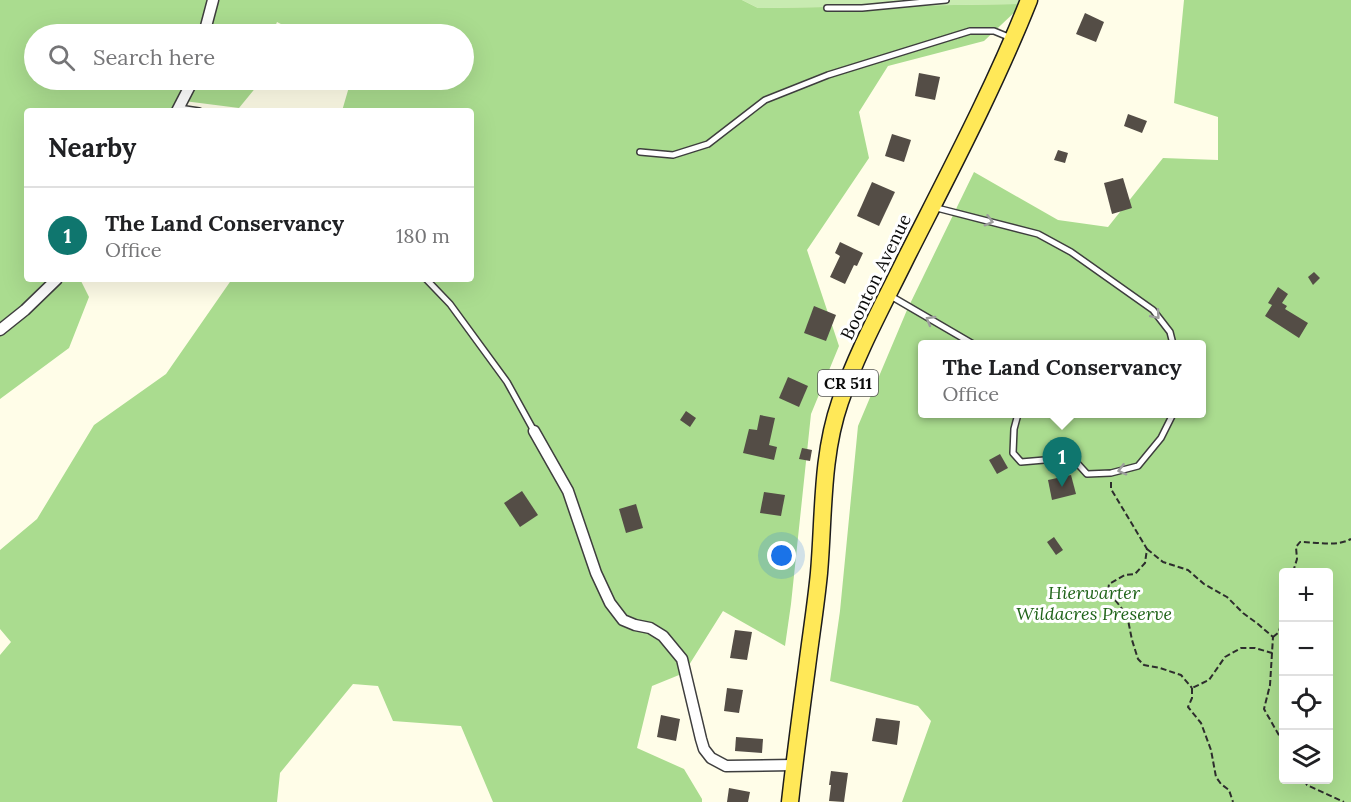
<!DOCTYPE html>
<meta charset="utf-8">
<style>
:root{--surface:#fff;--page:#f2f2f2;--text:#202124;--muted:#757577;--line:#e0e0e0;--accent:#0f766e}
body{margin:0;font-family:Lora,serif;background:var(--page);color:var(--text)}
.controls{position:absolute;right:18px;bottom:18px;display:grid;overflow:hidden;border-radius:6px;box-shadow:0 6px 24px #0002}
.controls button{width:54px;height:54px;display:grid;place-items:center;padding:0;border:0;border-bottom:2px solid var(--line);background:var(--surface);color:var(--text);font:30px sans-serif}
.you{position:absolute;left:782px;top:556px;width:21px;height:21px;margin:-15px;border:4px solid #fff;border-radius:50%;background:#1a73e8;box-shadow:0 0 0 9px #1a73e833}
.badge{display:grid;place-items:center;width:39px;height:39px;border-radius:50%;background:var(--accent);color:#fff;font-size:20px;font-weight:700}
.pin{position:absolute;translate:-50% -50px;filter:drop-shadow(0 2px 3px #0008)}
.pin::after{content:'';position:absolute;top:32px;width:21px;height:18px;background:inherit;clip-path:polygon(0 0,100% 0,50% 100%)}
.popup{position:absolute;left:918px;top:340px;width:288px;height:78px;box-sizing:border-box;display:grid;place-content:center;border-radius:6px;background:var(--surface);filter:drop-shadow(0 2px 4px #0005);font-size:20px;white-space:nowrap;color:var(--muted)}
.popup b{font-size:22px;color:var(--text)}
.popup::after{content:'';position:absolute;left:50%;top:100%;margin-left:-12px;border:12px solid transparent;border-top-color:var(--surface)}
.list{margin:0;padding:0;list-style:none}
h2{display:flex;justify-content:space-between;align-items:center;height:78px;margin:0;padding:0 24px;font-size:26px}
h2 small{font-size:20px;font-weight:400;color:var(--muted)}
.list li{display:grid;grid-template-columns:39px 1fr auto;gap:18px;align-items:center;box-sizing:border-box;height:96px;padding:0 24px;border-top:2px solid var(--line)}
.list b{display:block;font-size:22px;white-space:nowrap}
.list p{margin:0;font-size:20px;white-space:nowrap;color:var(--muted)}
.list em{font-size:20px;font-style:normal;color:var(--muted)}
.icon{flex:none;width:33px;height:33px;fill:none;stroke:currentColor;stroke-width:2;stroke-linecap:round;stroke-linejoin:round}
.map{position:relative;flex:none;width:1351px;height:802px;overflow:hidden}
.search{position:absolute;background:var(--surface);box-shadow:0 6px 24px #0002;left:24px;top:24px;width:450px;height:66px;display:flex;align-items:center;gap:15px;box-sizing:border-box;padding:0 21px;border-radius:33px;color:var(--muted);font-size:22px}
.panel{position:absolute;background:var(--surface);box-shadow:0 6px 24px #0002;left:24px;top:108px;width:450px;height:174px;border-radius:6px}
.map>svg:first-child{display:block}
</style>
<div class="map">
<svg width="1351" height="802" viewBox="0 0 1351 802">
<rect width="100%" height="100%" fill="#fffde8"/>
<!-- green -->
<polygon fill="#c8ebb1" points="742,0 1020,0 1019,4 758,8"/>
<!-- forest -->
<g fill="#aadc8f" fill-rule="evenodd">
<polygon points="0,0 742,0 758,8 1019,4 1018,9 984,41 888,66 859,112 869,158 807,250 839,346 811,414 791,604 785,646 723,611 684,673 652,686 637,748 684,769 702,799 702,802 493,802 461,726 393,721 378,686 353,684 280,773 277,802 0,802 0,655 11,642 0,629 0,550 37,519 94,425 166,374 232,279 471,279 471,111 342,111 351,80 464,80 464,34 300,34 277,22 272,34 34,34 34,80 259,80 257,86 239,108 184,101 178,111 27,111 27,279 80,279 89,297 69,348 0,399"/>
<path d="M 1184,0 L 1351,0 L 1351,802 L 902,802 L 931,721 L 918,706 L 830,681 L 840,611 L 858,426 L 907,310 L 974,172 L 1058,220 L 1108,227 L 1163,158 L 1218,160 L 1218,117 L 1174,103 ZM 922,344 L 1202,344 L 1202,414 L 922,414 ZM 1284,572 L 1328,572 L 1328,780 L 1284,780 Z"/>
</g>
<!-- building -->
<g fill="#544d46">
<polygon points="1085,13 1104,22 1096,42 1076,34"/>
<polygon points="919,73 940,77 935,100 915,96"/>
<polygon points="1128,114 1147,121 1142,133 1124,126"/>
<polygon points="892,134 911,140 904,162 885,156"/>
<polygon points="1058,150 1068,153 1065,163 1054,160"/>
<polygon points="1123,178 1132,208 1112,214 1104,183"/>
<polygon points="872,182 895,192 879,226 857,216"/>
<polygon points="840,242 863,253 857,266 854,265 845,284 830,277 840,256 835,253"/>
<polygon points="1314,272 1320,278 1313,285 1308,277"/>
<polygon points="1278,287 1288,294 1282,303 1287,306 1285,309 1308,323 1299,338 1265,316 1272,305 1268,303"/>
<polygon points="814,306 836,315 826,341 804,333"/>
<polygon points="788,377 808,386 799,407 779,398"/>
<polygon points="686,411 696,418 690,427 680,420"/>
<polygon points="760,415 775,418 769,445 777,447 774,460 743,453 749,429 757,430"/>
<polygon points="802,448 812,450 810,461 799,459"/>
<polygon points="1000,454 1008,468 997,474 989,460"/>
<polygon points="1071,475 1076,494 1052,500 1048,480"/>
<polygon points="522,491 538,515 520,527 504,503"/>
<polygon points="764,492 785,495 781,516 760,513"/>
<polygon points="636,504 643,528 626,533 619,509"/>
<polygon points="1054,537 1063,550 1056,555 1047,542"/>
<polygon points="735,630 752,632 747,660 730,658"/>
<polygon points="727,688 743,690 739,713 724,711"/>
<polygon points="661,715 680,719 676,741 657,737"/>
<polygon points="876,718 900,721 897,745 872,741"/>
<polygon points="736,737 763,739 762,753 735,751"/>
<polygon points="831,771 848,773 844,802 829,801 831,785 829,785"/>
<polygon points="729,788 750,792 748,802 727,802"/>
</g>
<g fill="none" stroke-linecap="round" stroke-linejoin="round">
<defs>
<g id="lane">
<polyline points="827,8 862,8 946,0"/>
<polyline points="179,108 199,111"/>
<polyline points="640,152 673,155 708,144 765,100 828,75 970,31 994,31 1011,38"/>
<polyline points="933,207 1038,234 1071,252 1153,310 1170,332 1173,344"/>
<polyline points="426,279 450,304 507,382 534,431"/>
<polyline points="889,295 973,344"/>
<polyline points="1018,414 1014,429 1013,453 1021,462 1056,459 1077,463 1087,474 1111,473 1138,466 1161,438 1173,414"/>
</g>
<g id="street">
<polyline points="204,34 213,0"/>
<polyline points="177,111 193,80"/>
<polyline points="0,330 25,310 57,279"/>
<polyline points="534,431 568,491 596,573 610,603 623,620 635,625 650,628 663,636 682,659 701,739 704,749 711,758 726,766 794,765"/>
</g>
<path id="primary" d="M 790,802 C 795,757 801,712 807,667 C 811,635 816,604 819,573 C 824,516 821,457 840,402 C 857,352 883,305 906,258 C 949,173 994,88 1029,0"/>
</defs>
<!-- lane casing -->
<use href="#lane" stroke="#3e3e3e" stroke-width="8"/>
<!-- street casing -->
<use href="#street" stroke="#3e3e3e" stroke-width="13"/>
<!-- primary casing -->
<use href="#primary" stroke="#1c1c1c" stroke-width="19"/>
<!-- path -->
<g stroke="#2d2d2d" stroke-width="2" stroke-dasharray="6 3" stroke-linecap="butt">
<polyline points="1111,482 1111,489 1147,549 1145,563 1135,574 1125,575 1109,584 1108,591 1127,615 1132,640 1138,659 1144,665 1160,668 1181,675 1192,688"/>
<polyline points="1147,549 1163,562 1188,570 1204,584 1227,597 1243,613 1258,624 1273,637 1272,653 1255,648 1241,648 1225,657 1209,680 1192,688"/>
<path d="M 1293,572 L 1297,559 L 1296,547 L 1300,542 C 1317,542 1336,547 1351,539"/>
<polyline points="1273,637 1279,632 1284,610"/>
<polyline points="1272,653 1270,685 1264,709 1284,744"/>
<polyline points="1192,688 1192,698 1188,707 1201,723 1211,750 1216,777 1221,784 1229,790 1233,802"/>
<polyline points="1304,780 1307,785 1344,802"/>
</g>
<!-- lane -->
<use href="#lane" stroke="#fff" stroke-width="5"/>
<!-- street -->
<use href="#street" stroke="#fff" stroke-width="10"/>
<!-- primary -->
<use href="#primary" stroke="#ffe858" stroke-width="16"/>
</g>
<!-- one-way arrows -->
<defs><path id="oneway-chevron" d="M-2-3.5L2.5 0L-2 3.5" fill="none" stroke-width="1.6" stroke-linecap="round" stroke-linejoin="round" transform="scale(1.5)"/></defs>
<g stroke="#9d9d9d">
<use href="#oneway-chevron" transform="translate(989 221) rotate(15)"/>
<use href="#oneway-chevron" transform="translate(1156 315) rotate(49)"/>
<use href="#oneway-chevron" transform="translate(930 320) rotate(-150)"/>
<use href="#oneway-chevron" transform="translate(1122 470) rotate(166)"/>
</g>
<g text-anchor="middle" stroke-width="6" stroke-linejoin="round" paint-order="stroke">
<!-- shield labels -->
<rect fill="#fff" stroke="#545454" stroke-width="1.5" x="818" y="370" width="60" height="26" rx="4.5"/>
<g font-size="16" font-weight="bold" fill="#0b0b0b">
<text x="848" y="389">CR 511</text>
</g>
<!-- street labels -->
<g font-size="18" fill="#0b0b0b" stroke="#fff">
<text transform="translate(876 277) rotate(-64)" y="6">Boonton Avenue</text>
</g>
<!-- park labels -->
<g font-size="18" font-style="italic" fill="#206419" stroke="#fff">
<text x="1094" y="599">Hierwarter<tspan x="1094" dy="21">Wildacres Preserve</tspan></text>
</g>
</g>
</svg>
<div class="controls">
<button>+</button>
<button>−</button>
<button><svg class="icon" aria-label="locate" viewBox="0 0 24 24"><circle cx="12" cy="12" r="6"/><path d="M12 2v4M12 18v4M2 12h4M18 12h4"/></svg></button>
<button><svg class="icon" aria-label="layers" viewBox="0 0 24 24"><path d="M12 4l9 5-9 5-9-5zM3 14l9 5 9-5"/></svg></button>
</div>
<div class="you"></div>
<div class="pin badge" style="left:1062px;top:487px">1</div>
<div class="popup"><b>The Land Conservancy</b>Office</div>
<div class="search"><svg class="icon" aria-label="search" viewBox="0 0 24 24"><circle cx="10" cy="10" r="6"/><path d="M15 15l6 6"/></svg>Search here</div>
<section class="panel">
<h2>Nearby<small></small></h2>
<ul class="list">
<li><span class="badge">1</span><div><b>The Land Conservancy</b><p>Office</p></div><em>180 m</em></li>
</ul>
</section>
</div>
